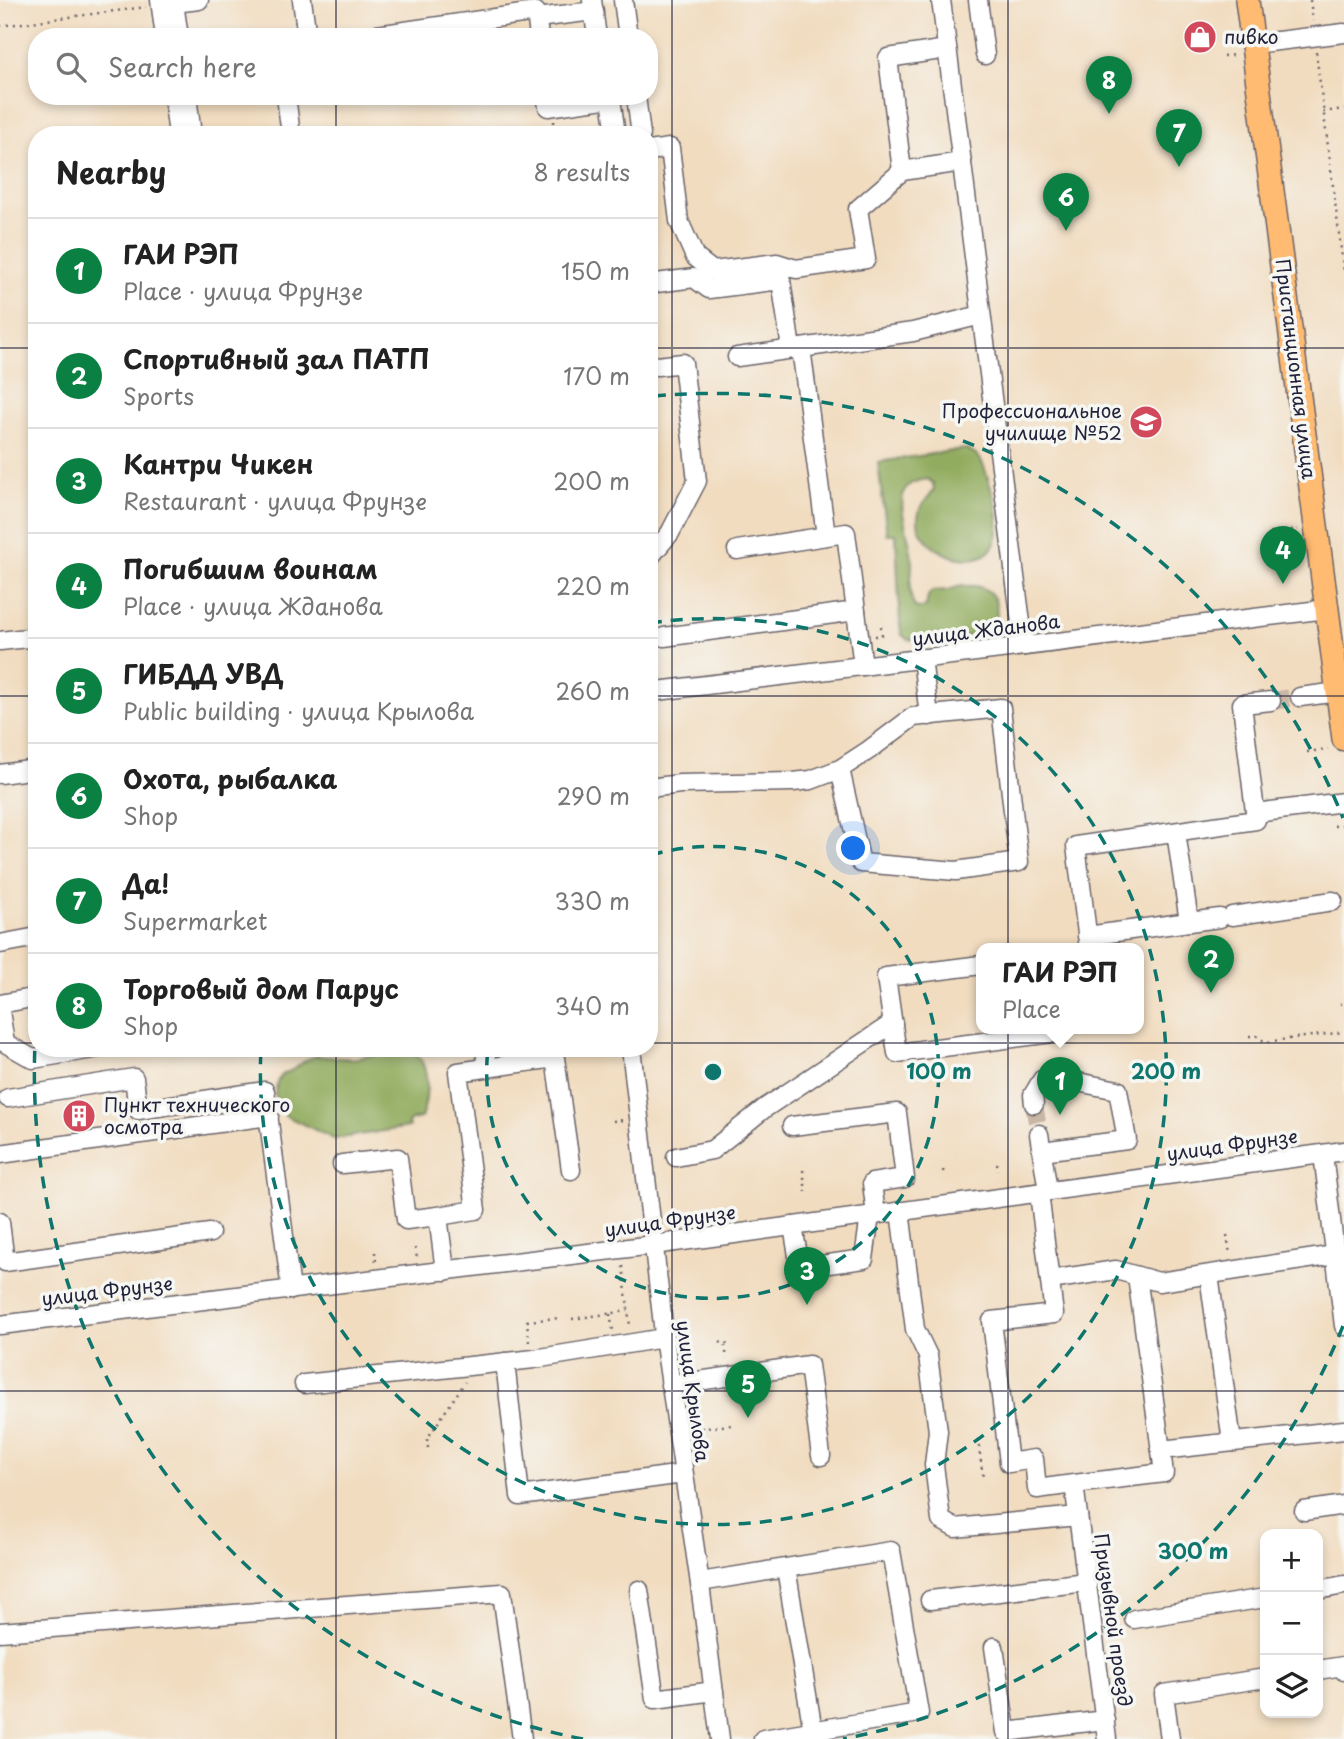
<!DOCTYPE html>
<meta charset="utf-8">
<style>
:root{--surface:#fff;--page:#f2f2f2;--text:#222;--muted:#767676;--line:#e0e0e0;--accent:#0b8043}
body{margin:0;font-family:"Playpen Sans",sans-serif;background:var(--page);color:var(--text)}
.controls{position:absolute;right:21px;bottom:21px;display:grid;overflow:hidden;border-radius:14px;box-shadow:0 4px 10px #0003}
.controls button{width:63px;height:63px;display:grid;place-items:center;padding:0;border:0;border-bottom:2px solid var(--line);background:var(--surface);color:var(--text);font:35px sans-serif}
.you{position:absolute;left:854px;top:849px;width:24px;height:24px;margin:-18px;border:5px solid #fff;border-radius:50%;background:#1a73e8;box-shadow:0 0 0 10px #1a73e833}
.badge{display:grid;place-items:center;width:46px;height:46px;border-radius:50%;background:var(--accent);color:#fff;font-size:23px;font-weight:700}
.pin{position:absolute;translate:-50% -58px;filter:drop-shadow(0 2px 4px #0008)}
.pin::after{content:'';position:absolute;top:37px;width:24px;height:21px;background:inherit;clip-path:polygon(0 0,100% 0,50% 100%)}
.popup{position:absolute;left:976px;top:943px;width:168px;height:91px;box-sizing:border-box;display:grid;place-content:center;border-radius:14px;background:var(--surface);filter:drop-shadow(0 2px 5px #0005);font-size:23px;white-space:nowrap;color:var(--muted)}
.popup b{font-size:26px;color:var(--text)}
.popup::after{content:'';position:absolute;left:50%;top:100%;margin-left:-14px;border:14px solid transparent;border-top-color:var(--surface)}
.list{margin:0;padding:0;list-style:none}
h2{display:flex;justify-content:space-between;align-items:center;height:91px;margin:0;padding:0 28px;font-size:30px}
h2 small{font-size:23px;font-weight:400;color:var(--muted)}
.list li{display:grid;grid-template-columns:46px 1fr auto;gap:21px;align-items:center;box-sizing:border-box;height:105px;padding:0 28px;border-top:2px solid var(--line)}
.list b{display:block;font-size:26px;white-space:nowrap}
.list p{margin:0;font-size:23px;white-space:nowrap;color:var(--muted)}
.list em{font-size:23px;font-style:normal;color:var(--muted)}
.icon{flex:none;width:38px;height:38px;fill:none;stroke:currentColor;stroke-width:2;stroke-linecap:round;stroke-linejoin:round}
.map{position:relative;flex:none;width:1344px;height:1739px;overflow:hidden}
.search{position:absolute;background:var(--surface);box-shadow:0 4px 10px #0003;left:28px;top:28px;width:630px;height:77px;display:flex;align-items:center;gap:18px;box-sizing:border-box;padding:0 24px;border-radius:28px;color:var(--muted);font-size:26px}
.panel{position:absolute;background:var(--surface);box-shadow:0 4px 10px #0003;left:28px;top:126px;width:630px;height:931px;border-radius:28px}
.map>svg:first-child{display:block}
</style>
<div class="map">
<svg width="1344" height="1739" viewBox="0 0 1344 1739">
<rect width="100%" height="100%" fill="#f6f6f2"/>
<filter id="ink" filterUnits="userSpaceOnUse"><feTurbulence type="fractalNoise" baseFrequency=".0143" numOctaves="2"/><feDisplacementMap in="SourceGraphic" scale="14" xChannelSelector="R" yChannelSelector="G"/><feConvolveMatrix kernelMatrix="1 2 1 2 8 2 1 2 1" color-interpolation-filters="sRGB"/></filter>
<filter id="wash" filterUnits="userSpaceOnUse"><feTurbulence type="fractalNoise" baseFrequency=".00686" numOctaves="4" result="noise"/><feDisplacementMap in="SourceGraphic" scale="28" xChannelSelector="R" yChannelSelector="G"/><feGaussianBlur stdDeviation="1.57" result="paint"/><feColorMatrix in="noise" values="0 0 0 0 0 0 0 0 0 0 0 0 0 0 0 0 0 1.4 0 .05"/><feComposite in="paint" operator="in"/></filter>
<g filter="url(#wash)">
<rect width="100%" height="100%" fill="#f1dcbf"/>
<!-- forest -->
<g fill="#92ac5e" stroke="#5a674c" stroke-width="2">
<path d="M 965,449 C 982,453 984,467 989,482 C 1032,596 914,561 918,517 C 919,505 929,498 934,489 L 933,483 L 927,479 C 917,481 908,482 904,492 C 897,512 913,542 912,564 C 912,579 907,594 915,607 L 920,609 L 926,607 L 928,596 L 932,591 C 938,590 943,591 948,590 C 954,589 958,586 964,586 C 983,584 997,592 997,612 C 996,619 996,627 989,631 C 982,637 926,639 913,640 L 907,639 L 902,635 L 900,625 L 896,534 L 887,534 L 878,462 Z"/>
<path d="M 404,1049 C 433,1054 429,1098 421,1118 L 411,1120 L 408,1123 L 409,1127 L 334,1139 L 286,1116 L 280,1108 L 275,1095 L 277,1082 L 282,1075 L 294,1069 L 306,1060 L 316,1056 L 352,1059 Z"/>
</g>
</g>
<g filter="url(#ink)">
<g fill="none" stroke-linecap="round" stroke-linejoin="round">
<!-- minor-tunnel -->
<g stroke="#c8b7a5" stroke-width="18" stroke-dasharray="18 9" stroke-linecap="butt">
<polyline points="1271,701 1300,697"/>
<polyline points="1034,1104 1039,1134"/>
</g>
<defs>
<g id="minor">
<polyline points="160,0 165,37"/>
<polyline points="302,0 307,37"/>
<polyline points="592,0 597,37"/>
<polyline points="623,0 628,37"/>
<polyline points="941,0 1024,646"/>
<polyline points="978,0 985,55"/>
<polyline points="537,18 594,11"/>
<polyline points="179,37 174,3 199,0"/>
<polyline points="363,37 536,12 539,37"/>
<polyline points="1253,44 1344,33"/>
<polyline points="947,49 888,58 902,171 962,162"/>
<polyline points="173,96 178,135"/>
<polyline points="187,96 192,135"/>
<polyline points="286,96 291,135"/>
<polyline points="546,96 548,107 611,98 616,135"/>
<polyline points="636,96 641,135"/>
<polyline points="649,151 670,148 679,221 695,257 713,271 777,263 796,269 866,259 858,209 902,171"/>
<polyline points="649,284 694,278 709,289 781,280 791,349"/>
<polyline points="737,357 801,348"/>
<polyline points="649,364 657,366 683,363 697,481 670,533 649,558"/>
<polyline points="826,536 801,348 913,332 981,315"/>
<polyline points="737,550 846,533 863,666"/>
<polyline points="664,637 856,611"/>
<polyline points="0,641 37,637"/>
<polyline points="922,658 929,716"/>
<polyline points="649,692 1327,609"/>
<polyline points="1300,697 1338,692"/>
<polyline points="0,774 37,769"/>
<polyline points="649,788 680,784 793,782 811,780 840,769 869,750 913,717 1001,708 1019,862 956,871 861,863 840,769"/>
<polyline points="1255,813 1344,802"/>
<polyline points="1176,832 1189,922 1220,918"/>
<polyline points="1232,916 1333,901"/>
<polyline points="1087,936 1189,922"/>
<polyline points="0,944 37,937"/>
<polyline points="1089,949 1076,846 1256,820 1242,704 1271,701"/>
<polyline points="981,965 886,977 897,1053 1061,1032 1060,1029"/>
<polyline points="0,1004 37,997"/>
<polyline points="0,1011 5,1043 33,1059 99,1048"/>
<polyline points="485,1048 487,1067"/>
<polyline points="631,1048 666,1351 699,1577 720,1739"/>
<polyline points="8,1098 134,1078 138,1110 265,1091 291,1290"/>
<polyline points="1034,1104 1033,1095 1042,1080 1057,1078 1118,1090 1127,1140 1042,1151"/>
<polyline points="792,1126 897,1113 905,1178 872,1183 876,1215"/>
<polyline points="1039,1134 1048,1191"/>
<polyline points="0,1154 269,1116"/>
<polyline points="1323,1154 1344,1326"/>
<polyline points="676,1157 712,1150 765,1108 893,1023"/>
<polyline points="342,1164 398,1158 406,1220 438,1216"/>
<polyline points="1039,1193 1054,1314 992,1321 1009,1463 1034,1459 1037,1489 1074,1484 1107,1739"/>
<polyline points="900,1211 915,1329 928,1356 938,1431 934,1465 941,1520 955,1528 1078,1516"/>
<polyline points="0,1222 5,1262 210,1233"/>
<polyline points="793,1226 800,1268 864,1259 870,1215"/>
<polyline points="445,1271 438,1216 476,1210 458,1072 555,1058 571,1170"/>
<polyline points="1209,1275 1232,1442"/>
<polyline points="1050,1280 1116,1270 1159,1282 1335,1255"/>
<polyline points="0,1325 653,1245 1344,1151"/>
<polyline points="505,1362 520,1496 683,1474"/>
<polyline points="304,1384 534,1359 664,1338"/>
<polyline points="670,1385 809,1365 821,1456"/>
<polyline points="1161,1450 1344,1430"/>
<polyline points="1074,1484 1164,1473 1137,1276"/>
<polyline points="1304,1511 1344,1505"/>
<polyline points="786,1568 813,1731"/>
<polyline points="700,1582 891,1551 919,1713 763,1739"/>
<polyline points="639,1590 655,1699 714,1691"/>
<polyline points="1318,1590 1344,1585"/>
<polyline points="930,1600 1087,1582"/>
<polyline points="1134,1619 1265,1598"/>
<polyline points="0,1632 502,1593 522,1739"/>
<polyline points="994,1647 1006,1732 1105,1720"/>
<polyline points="1318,1670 1343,1666 1344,1671"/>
<polyline points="1170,1739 1164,1694 1265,1678"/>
</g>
<polyline id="major" points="1247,0 1344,739"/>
</defs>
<!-- minor casing -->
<use href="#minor" stroke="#6a6369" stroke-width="21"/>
<!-- major casing -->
<use href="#major" stroke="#6a6369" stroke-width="26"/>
<!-- path -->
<g stroke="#6a6369" stroke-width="2.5" stroke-dasharray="2 5" stroke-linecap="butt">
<polyline points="1310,0 1313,21"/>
<polyline points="0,26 146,7"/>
<polyline points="1316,52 1344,273"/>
<polyline points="1223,56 1236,55"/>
<polyline points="1323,112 1344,109"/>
<polyline points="554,121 555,135"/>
<polyline points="1270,533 1298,529"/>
<polyline points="875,636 882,635 881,626"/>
<polyline points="1307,752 1328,749"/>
<polyline points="1334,826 1344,825"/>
<polyline points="1340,1004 1344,1003"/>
<polyline points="1249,1036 1257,1036 1265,1042 1344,1032"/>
<polyline points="613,1121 624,1120"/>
<polyline points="997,1163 998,1170"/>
<polyline points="803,1170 806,1192"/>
<polyline points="943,1170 944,1175"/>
<polyline points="1227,1235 1230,1254"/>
<polyline points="415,1248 417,1258"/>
<polyline points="375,1252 376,1262"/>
<polyline points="623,1266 630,1326"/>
<polyline points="610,1314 613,1331"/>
<polyline points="572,1319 628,1311"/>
<polyline points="529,1342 527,1321 559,1318"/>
<polyline points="720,1342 725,1345 730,1340"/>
<polyline points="725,1345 727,1359"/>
<polyline points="694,1429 732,1425"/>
<polyline points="978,1439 983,1477"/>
<polyline points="428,1448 427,1439 465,1382"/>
</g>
<!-- minor -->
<use href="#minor" stroke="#fff" stroke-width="18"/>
<!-- major -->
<use href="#major" stroke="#ffbb71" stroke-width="23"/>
</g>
</g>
<!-- grid -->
<path fill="none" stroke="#22223b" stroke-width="2" stroke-opacity="0.55" d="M 336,0 L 336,37M 672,0 L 672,1739M 1008,0 L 1008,1739M 336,96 L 336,135M 0,348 L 37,348M 649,348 L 1344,348M 0,696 L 37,696M 649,696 L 1344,696M 0,1043 L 37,1043M 649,1043 L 1344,1043M 336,1048 L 336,1739M 0,1391 L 1344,1391"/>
<!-- distance rings -->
<g fill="none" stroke="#0f766e" stroke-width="3.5" stroke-dasharray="12 9">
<path d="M651 855A226 226 0 1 1 488 1048"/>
<path d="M650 623A453 453 0 1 1 261 1048"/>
<path d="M1343 1326A679 679 0 0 1 843 1739M583 1739A679 679 0 0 1 37 1013M654 396A679 679 0 0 1 1343 818"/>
</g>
<!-- icons -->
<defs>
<symbol id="shop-disc" viewBox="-11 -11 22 22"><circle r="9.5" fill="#d1495b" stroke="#f6f6f2"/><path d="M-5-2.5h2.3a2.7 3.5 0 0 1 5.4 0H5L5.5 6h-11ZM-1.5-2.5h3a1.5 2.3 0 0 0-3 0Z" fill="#fff"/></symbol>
<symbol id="university-disc" viewBox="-11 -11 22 22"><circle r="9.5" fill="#d1495b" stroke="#f6f6f2"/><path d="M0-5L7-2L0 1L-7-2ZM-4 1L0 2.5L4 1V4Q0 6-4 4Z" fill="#fff"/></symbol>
<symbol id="building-disc" viewBox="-11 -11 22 22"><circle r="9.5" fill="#d1495b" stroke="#f6f6f2"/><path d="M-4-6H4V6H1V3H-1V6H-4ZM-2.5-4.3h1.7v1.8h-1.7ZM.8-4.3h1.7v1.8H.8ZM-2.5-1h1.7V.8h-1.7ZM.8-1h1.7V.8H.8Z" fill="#fff"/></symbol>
</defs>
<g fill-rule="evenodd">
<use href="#shop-disc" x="1181" y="18" width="38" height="38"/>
<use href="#university-disc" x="1127" y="403" width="38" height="38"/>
<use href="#building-disc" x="60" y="1097" width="38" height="38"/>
</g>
<g text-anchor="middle" stroke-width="7" stroke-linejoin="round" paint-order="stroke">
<!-- poi labels -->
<g font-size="19" fill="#22223b" stroke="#f6f6f2" text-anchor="start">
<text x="1224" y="44">пивко</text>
<text x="1122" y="418" text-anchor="end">Профессиональное<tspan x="1122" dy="22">училище №52</tspan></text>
<text x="104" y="1112">Пункт технического<tspan x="104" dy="22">осмотра</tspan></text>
</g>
<!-- street labels -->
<g font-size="19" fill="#22223b" stroke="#f6f6f2">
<text transform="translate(1296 369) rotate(83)" y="7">Пристанционная улица</text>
<text transform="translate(986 630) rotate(-7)" y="7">улица Жданова</text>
<text transform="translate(1232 1145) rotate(-8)" y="7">улица Фрунзе</text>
<text transform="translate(670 1221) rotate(-8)" y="7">улица Фрунзе</text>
<text transform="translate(107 1291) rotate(-7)" y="7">улица Фрунзе</text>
<text transform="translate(693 1391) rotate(82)" y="7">улица Крылова</text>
<text transform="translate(1113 1620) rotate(82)" y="7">Призывной проезд</text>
</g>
</g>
<circle cx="713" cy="1072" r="10" fill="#0f766e" stroke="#f6f6f2" stroke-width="3.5"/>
<g font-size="21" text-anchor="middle" font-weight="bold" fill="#0f766e" stroke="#f6f6f2" stroke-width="7" stroke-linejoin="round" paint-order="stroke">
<text x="939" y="1079">100 m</text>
<text x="1166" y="1079">200 m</text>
<text x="1193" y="1559">300 m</text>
</g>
</svg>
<div class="controls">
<button>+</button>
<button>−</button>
<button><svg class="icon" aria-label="layers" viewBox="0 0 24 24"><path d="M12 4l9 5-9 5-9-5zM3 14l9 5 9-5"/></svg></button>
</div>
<div class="you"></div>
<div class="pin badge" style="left:1060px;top:1115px">1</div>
<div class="popup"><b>ГАИ РЭП</b>Place</div>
<div class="pin badge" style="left:1211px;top:993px">2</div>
<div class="pin badge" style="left:807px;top:1305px">3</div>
<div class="pin badge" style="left:1283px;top:584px">4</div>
<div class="pin badge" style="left:748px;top:1418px">5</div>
<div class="pin badge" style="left:1066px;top:231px">6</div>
<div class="pin badge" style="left:1179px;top:167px">7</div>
<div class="pin badge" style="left:1109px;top:114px">8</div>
<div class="search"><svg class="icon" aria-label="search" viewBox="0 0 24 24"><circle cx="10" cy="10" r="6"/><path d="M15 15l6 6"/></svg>Search here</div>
<section class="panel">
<h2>Nearby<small>8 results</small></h2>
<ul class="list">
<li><span class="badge">1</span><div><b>ГАИ РЭП</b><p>Place · улица Фрунзе</p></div><em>150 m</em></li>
<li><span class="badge">2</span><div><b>Спортивный зал ПАТП</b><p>Sports</p></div><em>170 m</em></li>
<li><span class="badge">3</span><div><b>Кантри Чикен</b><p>Restaurant · улица Фрунзе</p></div><em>200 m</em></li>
<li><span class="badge">4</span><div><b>Погибшим воинам</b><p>Place · улица Жданова</p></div><em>220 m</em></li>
<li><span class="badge">5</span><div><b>ГИБДД УВД</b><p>Public building · улица Крылова</p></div><em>260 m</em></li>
<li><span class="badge">6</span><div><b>Охота, рыбалка</b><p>Shop</p></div><em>290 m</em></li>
<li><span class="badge">7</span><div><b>Да!</b><p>Supermarket</p></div><em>330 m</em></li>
<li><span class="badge">8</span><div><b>Торговый дом Парус</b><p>Shop</p></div><em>340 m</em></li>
</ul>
</section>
</div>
